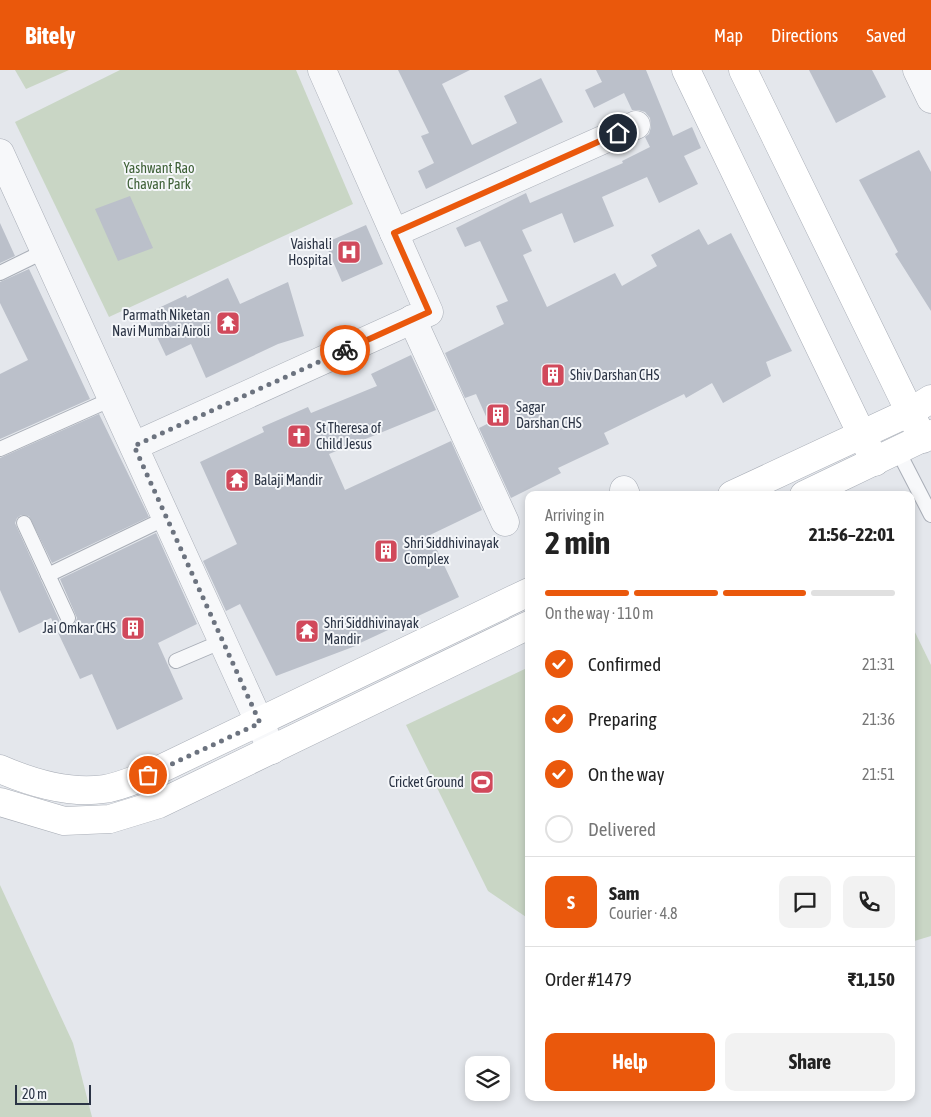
<!DOCTYPE html>
<html lang="en">
<head>
<meta charset="utf-8">
<style>
	body { margin:0; font-family:"Asap Condensed",sans-serif; background:#f2f2f2; color:#222; height:100vh; display:flex; flex-direction:column; font-size:19px; white-space:nowrap }
	* { box-sizing:border-box; margin:0 }
	p { font-size:16px; color:#767676 }
	.icon { flex:none; width:28px; height:28px; fill:none; stroke:currentColor; stroke-width:2; stroke-linecap:round; stroke-linejoin:round }
	.map { position:relative; flex:1; overflow:hidden }
	.drawer { position:absolute; left:525px; top:421px; width:390px; height:610px; display:flex; flex-direction:column; background:#fff; border-radius:10px; box-shadow:0 2px 8px #0003 }
	.drawer>* { flex:none }
	.controls { position:absolute; left:465px; top:986px; display:grid; gap:10px }
	.controls a { display:grid; place-items:center; width:45px; height:45px; border-radius:10px; background:#fff; box-shadow:0 2px 8px #0003; font-size:25px }
	.scale { position:absolute; left:15px; bottom:12px; width:76px; box-sizing:border-box; padding-left:5px; border:2px solid #2b3445; border-top:0; font-size:14px; line-height:18px; white-space:nowrap; color:#2b3445; -webkit-text-stroke:4px #f4f6f9; paint-order:stroke }
	.pin { position:absolute; display:grid; place-items:center; width:42px; height:42px; color:#fff; margin:-21px; border:2px solid #fff; border-radius:50%; box-shadow:0 1px 5px #0007 }
	.courier { position:absolute; display:grid; place-items:center; width:50px; height:50px; margin:-25px; border:4px solid #ea580c; border-radius:50%; background:#fff; color:#222; box-shadow:0 1px 6px #0007 }
	.headline em { font-style:normal; font-weight:700 }
	.headline div { display:flex; flex-direction:column-reverse }
	.headline { display:flex; align-items:center; justify-content:space-between; height:85px; padding:0 20px }
	h1 { font-size:32px; font-weight:700; line-height:38px }
	.bar { display:grid; grid-template-columns:repeat(4,1fr); gap:8px 5px; align-content:center; height:60px; padding:0 20px }
	.bar i { height:6px; border-radius:4px; background:#e0e0e0 }
	.bar .current { background:#ea580c }
	.bar p { grid-column:span 4 }
	.line { display:flex; align-items:center; gap:12px; padding:0 20px; border-top:1px solid #e0e0e0 }
	.line div { flex:1 }
	.round { display:grid; place-items:center; flex:none; width:52px; height:52px; border-radius:10px; background:#f2f2f2 }
	ol { padding:0 20px; list-style:none }
	li { display:flex; align-items:center; gap:15px; height:55px }
	li p { margin-inline-start:auto }
	li .icon { padding:5px; border-radius:50%; background:#ea580c; color:#fff; stroke-width:4 }
	li:last-child { color:#767676 }
	li i { width:28px; height:28px; border:2px solid #e0e0e0; border-radius:50% }
	.cta { display:flex; gap:10px; margin-top:auto; padding:10px 20px }
	.cta a { flex:1; height:58px; border-radius:10px; background:#ea580c; color:#fff; font-size:20px; font-weight:700; line-height:58px; text-align:center }
	.cta a+a { background:#f2f2f2; color:#222 }
	header { display:flex; align-items:center; gap:30px; box-sizing:border-box; height:70px; padding:0 25px; background:#ea580c; color:#fff }
	header strong { font-size:24px }
	nav { display:flex; gap:28px; margin-inline-start:auto; font-size:18px }
	.map>svg:first-child { display:block }
</style>
</head>
<body>
<header>
<strong>Bitely</strong>
<nav><a>Map</a><a>Directions</a><a>Saved</a></nav>
</header>
<div class="map">
<svg width="931" height="1047" viewBox="0 0 931 1047">
	<rect width="100%" height="100%" fill="#e4e7ec"/>
	<g fill="#c9d6c5">
		<polygon points="15,0 69,0 26,19"/>
		<polygon points="120,0 296,0 353,134 109,247 15,52"/>
		<polygon points="911,554 931,595 931,866 911,872"/>
		<polygon points="529,597 529,849 488,821 406,655"/>
		<polygon points="0,815 73,973 92,1047 0,1047"/>
	</g>
	<g fill="#bbc0ca">
		<polygon points="398,0 470,0 442,14 472,75 517,53 504,26 541,8 563,52 426,119 418,101 434,93 421,66 429,63"/>
		<polygon points="596,0 646,0 673,66 692,57 701,78 684,86 698,114 659,133 647,107 602,127 614,156 574,173 562,143 522,160 532,181 523,185 547,237 615,203 622,216 657,196 651,185 699,159 708,175 731,163 792,281 766,292 771,306 723,333 712,313 686,328 684,324 604,363 609,374 558,398 561,403 511,428 479,358 489,353 476,324 465,328 445,283 504,254 496,236 508,231 480,171 465,177 456,158 526,123 530,133 623,93 622,91 650,77 645,67 649,64 651,57 650,48 645,42 638,40 632,40 624,23 594,38 585,20 602,12"/>
		<polygon points="809,0 872,0 886,27 836,53"/>
		<polygon points="919,80 931,102 931,241 895,184 898,182 859,110"/>
		<polygon points="130,126 153,178 118,191 95,139"/>
		<polygon points="0,153 15,186 0,193"/>
		<polygon points="366,155 383,194 342,212 325,173"/>
		<polygon points="29,199 90,329 0,369 0,304 28,290 0,233 0,212"/>
		<polygon points="228,208 240,234 288,212 304,266 278,274 206,308 191,274 166,286 146,244 186,225 187,228"/>
		<polygon points="411,285 436,340 329,384 345,420 451,371 482,440 430,465 459,527 358,574 358,575 276,606 240,534 226,541 203,491 237,474 200,392 264,362 262,357 308,337 311,343 377,316 371,304"/>
		<polygon points="99,344 149,447 52,493 29,446 21,445 17,448 15,453 60,552 63,555 68,557 75,553 77,548 60,509 156,463 197,554 158,573 183,629 117,660 92,604 80,609 51,548 19,563 0,520 0,388"/>
	</g>
	<g fill="none" stroke-linecap="round" stroke-linejoin="round">
		<g stroke="#a9aeb7" stroke-width="16">
			<g id="lane">
				<polyline points="0,203 45,181"/>
				<polyline points="0,379 112,329"/>
				<polyline points="898,381 931,445"/>
				<polyline points="24,453 68,548"/>
				<polyline points="48,505 166,448"/>
				<polyline points="176,591 223,571"/>
			</g>
		</g>
		<g stroke="#a9aeb7" stroke-width="29">
			<g id="street">
				<polyline points="917,0 931,29"/>
				<polyline points="0,83 272,680"/>
				<polyline points="394,163 636,55"/>
				<polyline points="412,249 505,452"/>
				<polyline points="134,376 429,242 322,0"/>
				<polyline points="624,420 626,425"/>
			</g>
		</g>
		<g stroke="#a9aeb7" stroke-width="29">
			<g id="secondary">
				<polyline points="686,0 875,392"/>
				<polyline points="743,0 923,369"/>
				<polyline points="732,425 910,342 931,329"/>
				<polyline points="804,425 931,364"/>
				<path d="M0 699C32 713 69 724 104 719 119 717 134 710 148 705L529 522"/>
				<polyline points="0,732 64,751 110,749 159,734 529,555"/>
			</g>
		</g>
		<use href="#lane" stroke="#f7f8fa" stroke-width="14"/>
		<use href="#street" stroke="#f7f8fa" stroke-width="28"/>
		<use href="#secondary" stroke="#fff" stroke-width="28"/>
	</g>
	<g fill="none" stroke-linecap="round" stroke-linejoin="round">
		<polyline stroke="#6c737f" stroke-width="5" stroke-dasharray="0 9" points="148,705 260,653 134,376 345,280"/>
		<polyline stroke="#ea580c" stroke-width="6" points="345,280 429,242 394,163 618,63"/>
	</g>
	<defs>
		<g id="hospital-square" transform="scale(1.25)"><rect x="-9" y="-9" width="18" height="18" rx="4" fill="#d1495b" stroke="#f4f6f9"/><path d="M-5-5h3v3.5h4V-5h3V5h-3V1.5h-4V5h-3Z" fill="#fff"/></g>
		<g id="temple-square" transform="scale(1.25)"><rect x="-9" y="-9" width="18" height="18" rx="4" fill="#d1495b" stroke="#f4f6f9"/><path d="M0-6L5-2H3V0L6.5 2.5H4V6H1.5V3h-3V6H-4V2.5H-6.5L-3 0V-2H-5Z" fill="#fff"/></g>
		<g id="building-square" transform="scale(1.25)"><rect x="-9" y="-9" width="18" height="18" rx="4" fill="#d1495b" stroke="#f4f6f9"/><path d="M-4-6H4V6H1V3H-1V6H-4ZM-2.5-4.3h1.7v1.8h-1.7ZM.8-4.3h1.7v1.8H.8ZM-2.5-1h1.7V.8h-1.7ZM.8-1h1.7V.8H.8Z" fill="#fff"/></g>
		<g id="church-square" transform="scale(1.25)"><rect x="-9" y="-9" width="18" height="18" rx="4" fill="#d1495b" stroke="#f4f6f9"/><path d="M-1.2-6h2.4v3.5h3.3v2.4h-3.3V6h-2.4V-.1h-3.3v-2.4h3.3Z" fill="#fff"/></g>
		<g id="stadium-square" transform="scale(1.25)"><rect x="-9" y="-9" width="18" height="18" rx="4" fill="#d1495b" stroke="#f4f6f9"/><path d="M0-5a6.5 5 0 1 0 0 10a6.5 5 0 1 0 0-10ZM-3.5-1.8h7v3.6h-7Z" fill="#fff"/></g>
	</defs>
	<g fill-rule="evenodd">
		<use href="#hospital-square" x="349" y="182"/>
		<use href="#temple-square" x="228" y="253"/>
		<use href="#building-square" x="553" y="305"/>
		<use href="#building-square" x="498" y="345"/>
		<use href="#church-square" x="299" y="366"/>
		<use href="#temple-square" x="237" y="410"/>
		<use href="#building-square" x="386" y="481"/>
		<use href="#building-square" x="133" y="558"/>
		<use href="#temple-square" x="307" y="561"/>
		<use href="#stadium-square" x="482" y="712"/>
	</g>
	<g text-anchor="middle" dominant-baseline="central" stroke-width="4" stroke-linejoin="round" paint-order="stroke">
		<g font-size="14" fill="#3f6138" stroke="#f4f6f9">
			<text x="159" y="98">Yashwant Rao<tspan x="159" dy="16">Chavan Park</tspan></text>
		</g>
		<g font-size="14" fill="#2b3445" stroke="#f4f6f9" text-anchor="start">
			<text x="332" y="174" text-anchor="end">Vaishali<tspan x="332" dy="16">Hospital</tspan></text>
			<text x="210" y="245" text-anchor="end">Parmath Niketan<tspan x="210" dy="16">Navi Mumbai Airoli</tspan></text>
			<text x="570" y="305">Shiv Darshan CHS</text>
			<text x="516" y="337">Sagar<tspan x="516" dy="16">Darshan CHS</tspan></text>
			<text x="316" y="358">St Theresa of<tspan x="316" dy="16">Child Jesus</tspan></text>
			<text x="254" y="410">Balaji Mandir</text>
			<text x="404" y="473">Shri Siddhivinayak<tspan x="404" dy="16">Complex</tspan></text>
			<text x="324" y="553">Shri Siddhivinayak<tspan x="324" dy="16">Mandir</tspan></text>
			<text x="116" y="558" text-anchor="end">Jai Omkar CHS</text>
			<text x="464" y="712" text-anchor="end">Cricket Ground</text>
		</g>
	</g>
</svg>
<div class="controls">
<a><svg class="icon" aria-label="layers" viewBox="0 0 24 24"><path d="M12 4l9 5-9 5-9-5zM3 14l9 5 9-5"/></svg></a>
</div>
<div class="scale">20 m</div>
<div class="pin" style="left:148px;top:705px;background:#ea580c"><svg class="icon" aria-label="bag" viewBox="0 0 24 24"><path d="M5 8h14l-1 12H6zM9 8a3 3 0 0 1 6 0"/></svg></div>
<div class="pin" style="left:618px;top:63px;background:#1f2937"><svg class="icon" aria-label="home" viewBox="0 0 24 24"><path d="M3 11l9-7 9 7M6 9v11h12V9"/></svg></div>
<div class="courier" style="left:345px;top:280px"><svg class="icon" aria-label="bike" viewBox="0 0 24 24"><circle cx="6" cy="16" r="4"/><circle cx="18" cy="16" r="4"/><path d="M6 16l4-8h5l3 8M10 8l3 8H6M13 5h3"/></svg></div>
<section class="drawer">
<div class="headline"><div><h1>2 min</h1><p>Arriving in</p></div><em>21:56–22:01</em></div>
<div class="bar"><i class="current"></i><i class="current"></i><i class="current"></i><i></i><p>On the way · 110 m</p></div>
<ol>
<li><svg class="icon" aria-label="check" viewBox="0 0 24 24"><path d="M5 12l5 5 9-10"/></svg>Confirmed<p>21:31</p></li>
<li><svg class="icon" aria-label="check" viewBox="0 0 24 24"><path d="M5 12l5 5 9-10"/></svg>Preparing<p>21:36</p></li>
<li><svg class="icon" aria-label="check" viewBox="0 0 24 24"><path d="M5 12l5 5 9-10"/></svg>On the way<p>21:51</p></li>
<li><i></i>Delivered</li>
</ol>
<div class="line" style="height:90px"><b class="round" style="background:#ea580c;color:#fff">S</b><div><b>Sam</b><p>Courier · 4.8</p></div><a class="round"><svg class="icon" aria-label="chat" viewBox="0 0 24 24"><path d="M4 5h16v11H9l-5 4z"/></svg></a><a class="round"><svg class="icon" aria-label="phone" viewBox="0 0 24 24"><path d="M5 4h4l2 5-3 2q2 4 5 5l2-3 5 2v4C11 20 4 13 5 4z"/></svg></a></div>
<div class="line" style="height:65px"><div>Order #1479</div><b>₹1,150</b></div>
<div class="cta"><a>Help</a><a>Share</a></div>
</section>
</div>
</body>
</html>
